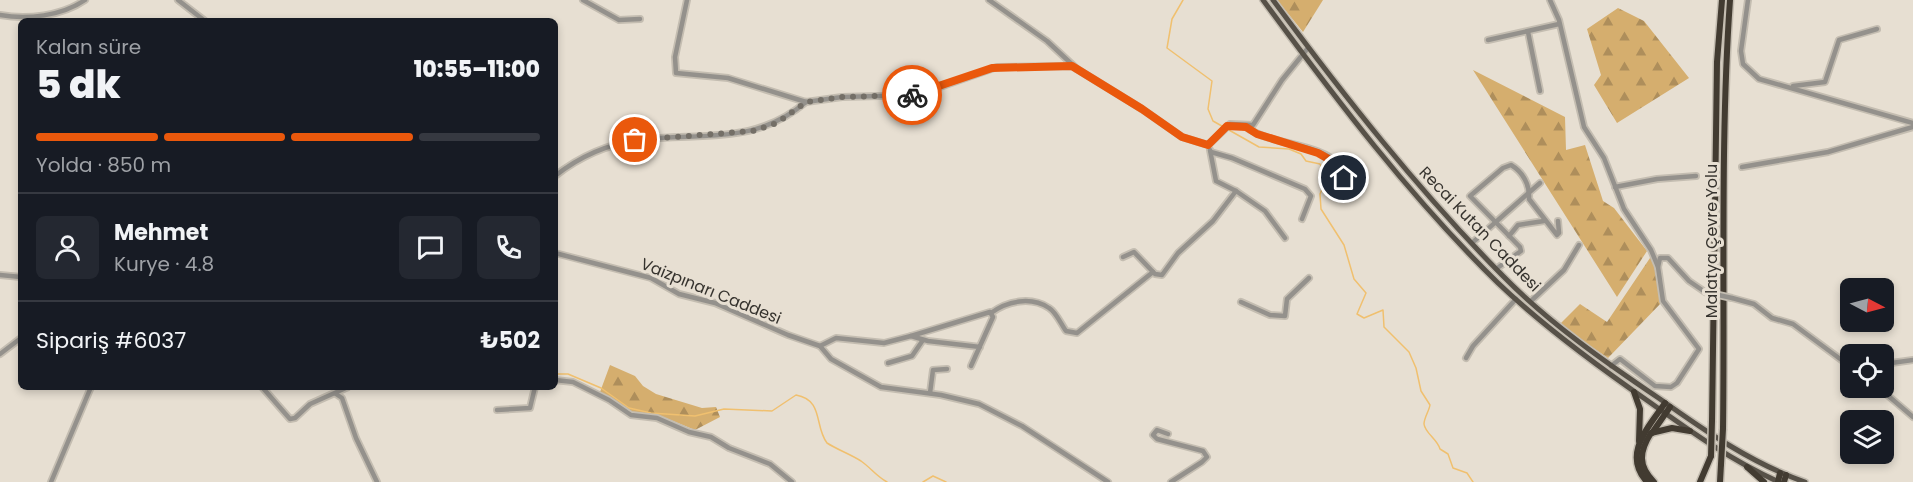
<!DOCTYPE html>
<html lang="tr">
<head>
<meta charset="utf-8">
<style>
	body { margin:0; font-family:Poppins,sans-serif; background:#242831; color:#f1f3f6; height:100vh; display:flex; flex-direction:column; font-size:22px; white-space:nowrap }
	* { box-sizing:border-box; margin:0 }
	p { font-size:20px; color:#9ea1a6 }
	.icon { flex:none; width:33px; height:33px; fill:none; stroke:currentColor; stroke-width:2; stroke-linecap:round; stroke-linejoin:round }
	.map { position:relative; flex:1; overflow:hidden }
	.details { position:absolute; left:18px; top:18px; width:540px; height:372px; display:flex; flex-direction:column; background:#171b24; border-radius:9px; box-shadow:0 3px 9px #0003 }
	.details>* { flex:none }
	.needle { width:39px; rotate:96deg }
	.controls { position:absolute; left:1840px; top:278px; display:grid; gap:12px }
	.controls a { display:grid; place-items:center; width:54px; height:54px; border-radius:9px; background:#171b24; box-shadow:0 3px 9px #0003; font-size:30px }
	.pin { position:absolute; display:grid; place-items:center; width:51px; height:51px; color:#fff; margin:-26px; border:3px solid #fff; border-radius:50%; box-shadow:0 2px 6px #0007 }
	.courier { position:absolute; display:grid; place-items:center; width:60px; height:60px; margin:-30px; border:4px solid #ea580c; border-radius:50%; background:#fff; color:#222; box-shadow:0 2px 8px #0007 }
	.overview em { font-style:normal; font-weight:800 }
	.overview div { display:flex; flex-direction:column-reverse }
	.overview { display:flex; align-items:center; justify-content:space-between; height:102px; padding:0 18px }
	h1 { font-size:39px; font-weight:800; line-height:45px }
	.bar { display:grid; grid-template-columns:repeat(4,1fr); gap:9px 6px; align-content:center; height:72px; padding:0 18px }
	.bar i { height:8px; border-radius:4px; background:#363941 }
	.bar .on { background:#ea580c }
	.bar p { grid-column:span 4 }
	.line { display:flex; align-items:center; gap:15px; padding:0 18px; border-top:2px solid #363941 }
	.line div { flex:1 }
	.round { display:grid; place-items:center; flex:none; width:63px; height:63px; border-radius:9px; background:#242831 }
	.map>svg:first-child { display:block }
</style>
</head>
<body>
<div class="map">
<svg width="1913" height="482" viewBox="0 0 1913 482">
	<defs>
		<pattern id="forest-firs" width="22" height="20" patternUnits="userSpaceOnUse" patternTransform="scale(1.5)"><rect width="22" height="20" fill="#d5ae6e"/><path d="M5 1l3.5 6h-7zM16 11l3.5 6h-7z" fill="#ae8e5b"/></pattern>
	</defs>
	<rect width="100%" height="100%" fill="#e7dfd2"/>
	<g fill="url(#forest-firs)">
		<polygon points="1277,0 1323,0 1303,32"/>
		<polygon points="1618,8 1644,21 1689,78 1617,123 1594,85 1601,75 1587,29"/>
		<polygon points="1473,70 1565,117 1566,150 1585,145 1603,201 1614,208 1647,251 1617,297"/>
		<polygon points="1652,255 1658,267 1663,301 1608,358 1559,325 1580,304 1607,322"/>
		<polygon points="610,365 635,376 643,386 656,394 702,408 716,407 720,417 695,430 663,417 632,413 600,392"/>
	</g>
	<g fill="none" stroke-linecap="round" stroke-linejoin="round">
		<g stroke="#f0c06f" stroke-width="1.5">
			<path d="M1183 0 1172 19 1167 48 1212 81 1208 109 1213 121 1259 147 1289 149 1301 154 1306 161 1320 164 1327 178 1320 194 1321 209 1344 245 1354 279 1366 293 1357 314 1364 318 1383 310 1384 327 1409 352 1416 368 1421 391 1430 405C1429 411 1424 418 1424 424 1425 433 1437 439 1440 449L1448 454 1453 468 1467 473 1473 482"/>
			<path d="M555 374H568L601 388 629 408 651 413 695 416 724 409 772 411 796 395C824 400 814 426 827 443 838 450 850 454 861 461 871 468 876 476 887 482"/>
			<polyline points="923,482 933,476 946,482"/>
		</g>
		<g stroke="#c4bdb1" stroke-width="8">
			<g id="minor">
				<polyline points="178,0 205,21"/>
				<polyline points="583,0 619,20 640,19"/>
				<polyline points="687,0 675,57 676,73 728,78 806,102 842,97 917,95 997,67 1072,66 1077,69"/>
				<polyline points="989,0 1047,41 1077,69 1142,109 1182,137 1208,145 1230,124 1253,125 1282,80 1308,48"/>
				<polyline points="1550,0 1559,20 1584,127 1604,158 1624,209 1651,250 1658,267 1663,301 1699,349 1677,383 1671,387 1655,386 1620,359 1611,366"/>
				<polyline points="1748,0 1741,51 1743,64 1759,79 1913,123"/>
				<path d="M0 15C27 20 62 16 85 0"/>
				<polyline points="1528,32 1540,91"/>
				<polyline points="1488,40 1559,24"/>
				<polyline points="1793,86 1825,82 1839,40 1877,29"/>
				<path d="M1246 127C1271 146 1319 142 1339 165 1341 168 1343 175 1344 178L1338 190"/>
				<polyline points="1210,150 1216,181 1236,191 1265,211 1285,238"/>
				<polyline points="1211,152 1232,158 1305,189 1311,196 1302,219"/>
				<polyline points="1742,167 1828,152 1913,127"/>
				<path d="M555 176C579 157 608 144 639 140 701 132 754 146 806 102"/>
				<polyline points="1615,187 1657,179 1696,176"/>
				<polyline points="1509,236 1518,225 1544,221"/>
				<polyline points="1472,243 1540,183"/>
				<polyline points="555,253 651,278 679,294 715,303 788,335 820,346 831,359 881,387 941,395 979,404 1022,426 1108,482"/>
				<polyline points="1123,257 1134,252 1155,274 1162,275 1178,253 1213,221 1236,191"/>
				<polyline points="1658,267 1660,258 1668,258 1689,281 1705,292"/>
				<path d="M1496 269 1521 251 1520 247 1470 196 1503 168 1511 165C1523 172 1530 185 1529 199L1557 235 1559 233 1558 221"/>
				<polyline points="0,275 21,277"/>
				<polyline points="1732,298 1754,304 1772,318 1793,324 1851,367"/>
				<polyline points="1531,301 1564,270 1579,245"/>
				<polyline points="1241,302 1270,315 1285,316 1287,299 1309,278"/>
				<path d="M991 313C1007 301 1031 296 1049 308 1056 312 1061 324 1066 331L1077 333 1153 272"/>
				<polyline points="820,346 836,338 884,343 911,336"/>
				<polyline points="0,354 21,338"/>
				<polyline points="1466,358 1473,346 1516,299"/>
				<polyline points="888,363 912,356 923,340"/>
				<polyline points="1884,364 1913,360"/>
				<polyline points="971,366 993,317 990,312 911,336 928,341 980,347"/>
				<polyline points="555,380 573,382 609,400 631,415 657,418 689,432 711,437 729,448 770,464 792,482"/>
				<polyline points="262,387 290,419 295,418 310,404 348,387"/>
				<polyline points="1878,387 1913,417"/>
				<polyline points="930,393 933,370 947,369"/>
				<polyline points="336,394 342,398 356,438 377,482"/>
				<polyline points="497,410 530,408 535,387"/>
				<polyline points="1168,434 1157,430 1153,435 1157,439 1203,451 1207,457 1202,462 1171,482"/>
				<polyline points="51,482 91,387"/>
			</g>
		</g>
		<g stroke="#c4bdb1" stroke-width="8">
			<g id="major">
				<path d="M1263 0C1335 98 1410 197 1498 283 1544 327 1596 365 1648 401 1690 431 1732 461 1779 482"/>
				<path d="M1273 0C1344 96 1418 190 1503 276 1549 323 1605 362 1660 399 1705 431 1753 464 1805 482"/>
			</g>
		</g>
		<g stroke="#c4bdb1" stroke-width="9">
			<g id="highway">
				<polyline points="1634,392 1640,409 1639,441"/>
				<polyline points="1712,421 1717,62 1722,0"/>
				<path d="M1723 429C1725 286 1720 143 1730 0"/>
				<polyline points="1652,433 1670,407"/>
				<polyline points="1747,467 1764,482"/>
				<path d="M1647 482C1622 454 1648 428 1665 403"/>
				<path d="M1654 482C1638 466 1639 452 1651 433L1672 428 1690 431"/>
				<polyline points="1700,482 1711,456"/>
				<polyline points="1720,482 1721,464"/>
				<polyline points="1778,482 1780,473"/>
				<polyline points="1784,482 1786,475"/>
			</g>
		</g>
		<use href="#minor" stroke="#94918c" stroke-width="4.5"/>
		<use href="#major" stroke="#575148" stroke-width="5"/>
		<use href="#highway" stroke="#423b31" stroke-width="6"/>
		<g stroke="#c4bdb1" stroke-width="8" stroke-linecap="butt">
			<polyline id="minor-bridge" points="1705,292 1732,298"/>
		</g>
		<g stroke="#c4bdb1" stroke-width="9" stroke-linecap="butt">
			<g id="highway-bridge">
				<polyline points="1711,456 1712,421"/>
				<polyline points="1721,464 1723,429"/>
			</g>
		</g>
		<use href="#minor-bridge" stroke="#94918c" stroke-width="4.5"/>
		<use href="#highway-bridge" stroke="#423b31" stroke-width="6"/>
	</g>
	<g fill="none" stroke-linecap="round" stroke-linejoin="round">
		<polyline stroke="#746f67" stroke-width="6" stroke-dasharray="0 10.8" points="635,140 753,131 777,123 806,102 842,97 912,95"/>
		<polyline stroke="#ea580c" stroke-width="8" points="912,95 992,68 1072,66 1142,109 1182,137 1208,145 1227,126 1246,127 1257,134 1318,153 1339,165 1344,178"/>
	</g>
	<g text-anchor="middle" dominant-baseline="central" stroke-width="6" stroke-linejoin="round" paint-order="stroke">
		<g font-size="16" fill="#36332e" stroke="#e7dfd2">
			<text transform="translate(1480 229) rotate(46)">Recai Kutan Caddesi</text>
			<text transform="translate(1711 241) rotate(-90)">Malatya Çevre Yolu</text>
			<text transform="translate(711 291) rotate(22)">Vaizpınarı Caddesi</text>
		</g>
	</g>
</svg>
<div class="controls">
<a><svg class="needle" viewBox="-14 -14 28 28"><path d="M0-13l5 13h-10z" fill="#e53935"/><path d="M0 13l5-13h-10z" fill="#9ea1a6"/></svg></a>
<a><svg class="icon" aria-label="locate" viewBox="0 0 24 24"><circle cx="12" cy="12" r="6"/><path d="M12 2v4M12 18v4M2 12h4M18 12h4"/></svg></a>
<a><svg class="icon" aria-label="layers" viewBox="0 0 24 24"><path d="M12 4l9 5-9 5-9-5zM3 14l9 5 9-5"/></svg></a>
</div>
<div class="pin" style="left:635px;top:140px;background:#ea580c"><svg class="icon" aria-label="bag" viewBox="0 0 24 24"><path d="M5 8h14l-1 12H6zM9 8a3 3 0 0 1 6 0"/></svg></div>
<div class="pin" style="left:1344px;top:178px;background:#1f2937"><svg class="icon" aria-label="home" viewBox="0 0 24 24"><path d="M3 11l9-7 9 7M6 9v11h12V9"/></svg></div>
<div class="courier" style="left:912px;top:95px"><svg class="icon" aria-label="bike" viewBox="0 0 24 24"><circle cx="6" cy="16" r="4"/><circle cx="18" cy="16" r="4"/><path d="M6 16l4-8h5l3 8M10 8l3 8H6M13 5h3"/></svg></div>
<section class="details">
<div class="overview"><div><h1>5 dk</h1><p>Kalan süre</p></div><em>10:55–11:00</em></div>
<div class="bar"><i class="on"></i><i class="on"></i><i class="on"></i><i></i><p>Yolda · 850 m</p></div>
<div class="line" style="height:108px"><a class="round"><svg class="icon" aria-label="person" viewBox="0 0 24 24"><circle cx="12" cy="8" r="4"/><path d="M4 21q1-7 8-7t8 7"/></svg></a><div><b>Mehmet</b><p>Kurye · 4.8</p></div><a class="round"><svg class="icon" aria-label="chat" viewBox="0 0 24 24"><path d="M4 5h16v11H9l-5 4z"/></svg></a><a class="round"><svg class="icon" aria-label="phone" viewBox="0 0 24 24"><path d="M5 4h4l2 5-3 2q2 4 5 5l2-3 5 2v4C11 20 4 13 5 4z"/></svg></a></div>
<div class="line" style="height:78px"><div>Sipariş #6037</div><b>₺502</b></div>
</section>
</div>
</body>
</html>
